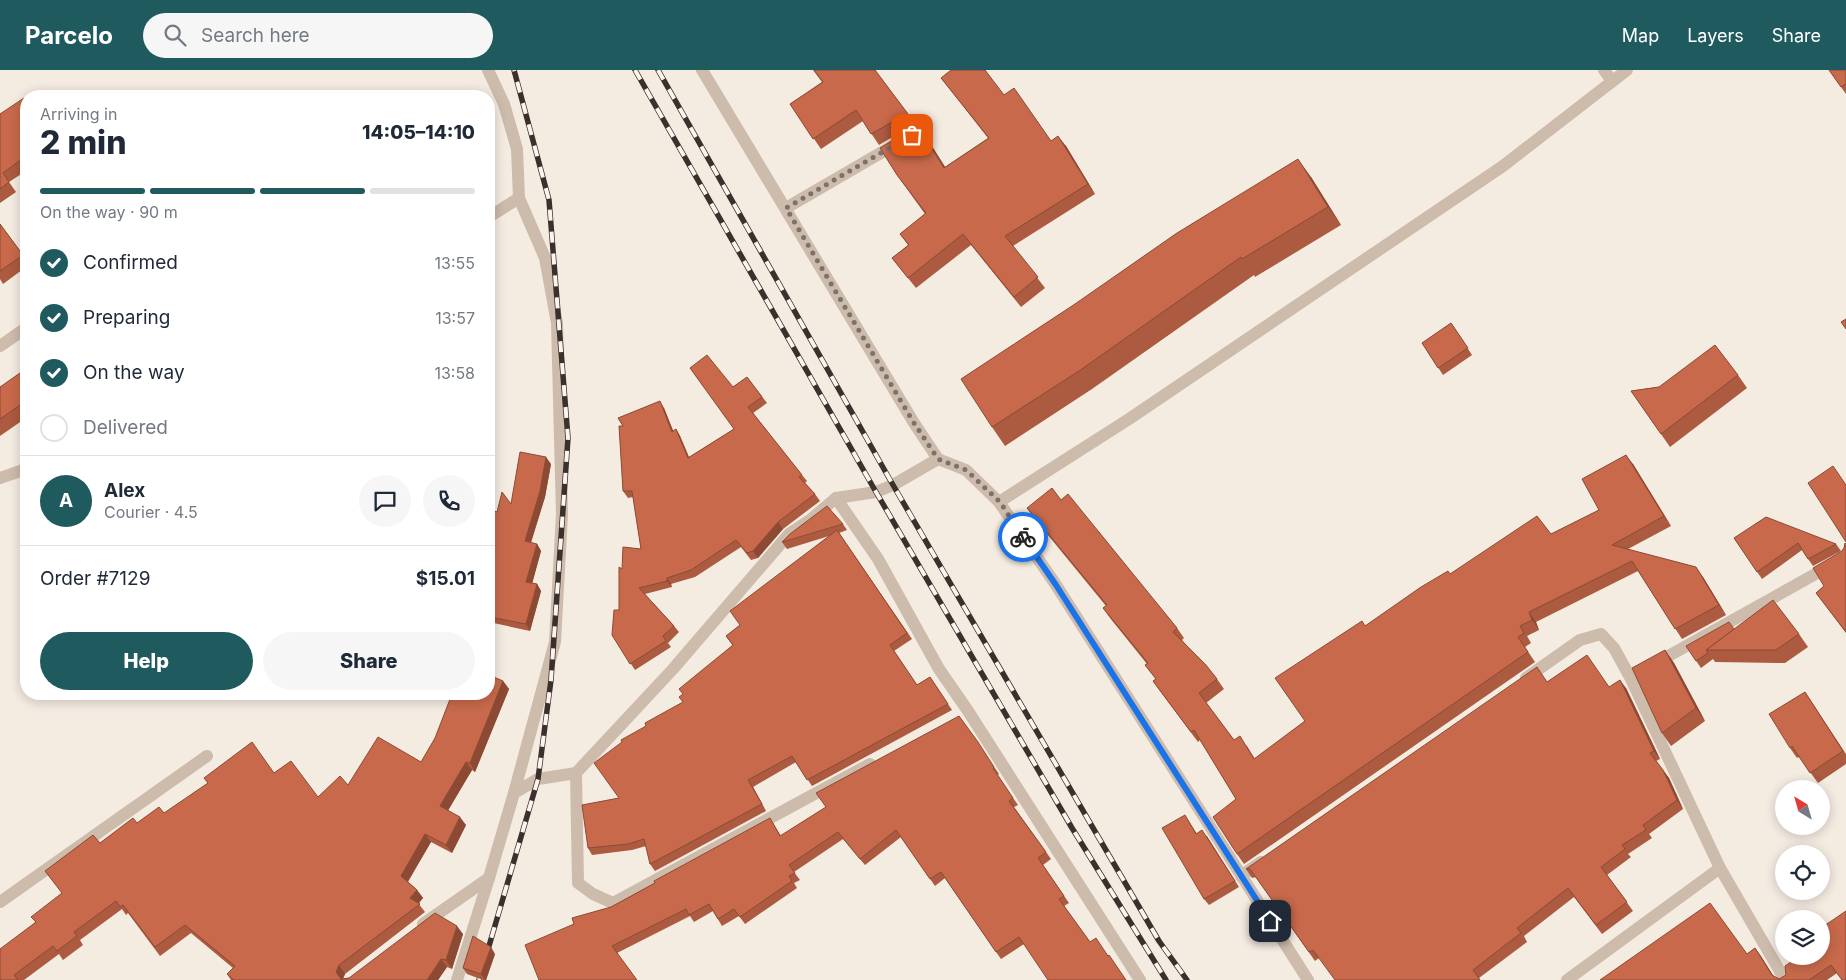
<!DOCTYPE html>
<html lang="en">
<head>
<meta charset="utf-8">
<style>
	body { margin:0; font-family:Inter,sans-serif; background:#f6f6f7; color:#1f2937; height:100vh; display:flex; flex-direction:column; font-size:19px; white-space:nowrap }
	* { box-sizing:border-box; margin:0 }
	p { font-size:16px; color:#747a83 }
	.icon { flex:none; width:28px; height:28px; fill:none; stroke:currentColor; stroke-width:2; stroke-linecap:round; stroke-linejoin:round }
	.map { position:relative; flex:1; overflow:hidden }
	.drawer { position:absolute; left:20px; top:20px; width:475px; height:610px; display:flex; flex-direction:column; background:#fff; border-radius:20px; box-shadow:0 2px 12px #0003 }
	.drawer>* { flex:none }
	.needle { width:32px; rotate:323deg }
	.tools { position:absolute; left:1775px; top:710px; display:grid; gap:10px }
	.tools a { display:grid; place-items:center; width:55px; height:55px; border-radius:50%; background:#fff; box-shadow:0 2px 12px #0003; font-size:25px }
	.pin { position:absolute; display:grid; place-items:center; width:42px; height:42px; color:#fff; margin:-21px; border-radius:10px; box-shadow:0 2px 8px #0006 }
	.courier { position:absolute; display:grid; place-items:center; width:50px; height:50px; margin:-25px; border:4px solid #1a73e8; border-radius:50%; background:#fff; color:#222; box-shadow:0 1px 6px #0007 }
	.headline em { font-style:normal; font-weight:800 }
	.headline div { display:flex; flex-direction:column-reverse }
	.headline { display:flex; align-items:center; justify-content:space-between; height:85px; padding:0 20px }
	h1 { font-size:32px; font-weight:800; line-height:38px }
	.bar { display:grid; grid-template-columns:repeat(4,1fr); gap:8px 5px; align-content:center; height:60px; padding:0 20px }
	.bar i { height:6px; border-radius:4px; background:#e0e1e3 }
	.bar .current { background:#1f5a5e }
	.bar p { grid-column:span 4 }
	.line { display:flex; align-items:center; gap:12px; padding:0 20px; border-top:1px solid #e0e1e3 }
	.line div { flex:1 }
	.round { display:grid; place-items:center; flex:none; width:52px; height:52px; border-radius:26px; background:#f6f6f7 }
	ol { padding:0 20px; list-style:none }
	li { display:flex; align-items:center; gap:15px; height:55px }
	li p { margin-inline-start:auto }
	li .icon { padding:5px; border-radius:50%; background:#1f5a5e; color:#fff; stroke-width:4 }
	li:last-child { color:#747a83 }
	li i { width:28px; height:28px; border:2px solid #e0e1e3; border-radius:50% }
	.primary-button { display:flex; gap:10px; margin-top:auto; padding:10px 20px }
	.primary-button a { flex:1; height:58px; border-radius:30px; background:#1f5a5e; color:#fff; font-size:20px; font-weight:800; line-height:58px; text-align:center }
	.primary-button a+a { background:#f6f6f7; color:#1f2937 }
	header { display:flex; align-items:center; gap:30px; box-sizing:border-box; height:70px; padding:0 25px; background:#1f5a5e; color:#fff }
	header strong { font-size:24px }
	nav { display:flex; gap:28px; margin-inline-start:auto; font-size:18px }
	.search { width:350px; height:45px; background:#f6f6f7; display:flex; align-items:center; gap:12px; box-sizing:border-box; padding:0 18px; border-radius:28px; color:#747a83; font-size:19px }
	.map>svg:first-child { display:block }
</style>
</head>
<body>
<header>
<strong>Parcelo</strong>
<div class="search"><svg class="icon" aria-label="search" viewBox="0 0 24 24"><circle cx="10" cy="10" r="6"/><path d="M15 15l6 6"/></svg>Search here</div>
<nav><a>Map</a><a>Layers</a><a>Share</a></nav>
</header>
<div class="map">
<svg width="1846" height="910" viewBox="0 0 1846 910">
	<rect width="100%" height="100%" fill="#f4ebe1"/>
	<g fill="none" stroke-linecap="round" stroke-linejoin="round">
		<g stroke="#cdbbac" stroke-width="12">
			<polyline points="488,0 504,34 517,79 519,128 545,188 557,253 562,444 555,572 514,723"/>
			<polyline points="702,0 914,353 938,389 966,400 999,432 1129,349 1503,96 1627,0"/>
			<polyline points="1604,0 1612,11"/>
			<polyline points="786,138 896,74"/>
			<polyline points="489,147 519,128"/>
			<polyline points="0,276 26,258"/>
			<polyline points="0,408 26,399"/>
			<polyline points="836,428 878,489 939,599 968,641 1140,910"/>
			<polyline points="999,432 1056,515 1308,910"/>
			<polyline points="1654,594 1846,487"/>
			<polyline points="1526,608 1580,570 1601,564 1614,578 1630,607 1720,798 1785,910"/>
			<polyline points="576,703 578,813 593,824 613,833 870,694"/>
			<polyline points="1241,806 1261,792"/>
			<polyline points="0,832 207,686"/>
			<polyline points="423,854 489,808 514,723 538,709 576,703 673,599 789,464 810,450 836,428 876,422 893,415 938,389"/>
			<polyline points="457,910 489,808"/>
			<polyline points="1567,910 1720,798"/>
		</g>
		<g stroke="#3b302b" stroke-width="5.5">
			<g id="rail">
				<polyline points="635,0 876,422 1072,758 1166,910"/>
				<polyline points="658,0 893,415 1159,871 1187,910"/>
				<polyline points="479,910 538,709 551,610 568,368 549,130 514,0"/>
			</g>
		</g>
		<use href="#rail" stroke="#fbf5ee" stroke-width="4" stroke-dasharray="11" stroke-linecap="butt"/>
	</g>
	<g fill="#ac5a40">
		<polygon points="813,0 875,0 914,52 923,62 945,97 988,68 941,8 1004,25 1051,71 1066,76 1095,124 1013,176 1045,218 1021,237 971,175 916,218 892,188 908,175 900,164 925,144 897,105 909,61 911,58 908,58 879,75 863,51 821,79 790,34 822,12"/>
		<polygon points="1829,0 1846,0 1846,24"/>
		<polygon points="26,31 26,101 9,112 16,122 0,133 0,44"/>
		<polygon points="1311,107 1341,155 1255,207 1254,205 1092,319 1005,376 992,357"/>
		<polygon points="0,154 26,189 26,197 3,214 0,209"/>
		<polygon points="1451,253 1472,285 1443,305 1422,273"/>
		<polygon points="1738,305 1747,318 1670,377 1631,321"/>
		<polygon points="747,307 767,333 753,343 802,405 807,411 805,413 815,424 820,431 783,459 758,488 751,490 741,477 695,507 671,514 672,517 645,524 674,556 679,562 668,573 671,577 635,600 612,565 619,540 622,499 641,479 633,427 628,428 623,421 623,356 664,338 673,361 676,359 680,366 689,387 734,359 733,317"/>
		<polygon points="26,312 26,348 0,366 0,317"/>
		<polygon points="551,394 545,427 531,473 537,474 541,481 532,513 537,514 541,521 530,561 489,552 489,439 497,442 511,434"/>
		<polygon points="1633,394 1671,456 1628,479 1703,507 1726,545 1682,569 1638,501 1536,552 1539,560 1527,566 1531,573 1525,577 1535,592 1244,794 1237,784 1236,729 1200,670 1198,672 1160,621 1153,611 1156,609 1145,595 1147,594 1110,548 1103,538 1106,536 1034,448 1027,438 1061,430 1177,558 1184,568 1182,570 1217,609 1224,619 1206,633 1234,670 1247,676 1255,689 1305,651 1365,556 1450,504 1551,464 1599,440"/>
		<polygon points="843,454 847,460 839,463 912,569 894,581 917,615 930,607 952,640 812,716 796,692 753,717 766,741 655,801 650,794 646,776 632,780 592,785 588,778 619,728 646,656 683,632 683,624 733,576 726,566 740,555 829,466 787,479 782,472"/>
		<polygon points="1734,468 1836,474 1841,481 1813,496 1802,480 1762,509"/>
		<polygon points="1846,474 1846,563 1816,523 1824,516 1842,481 1844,478"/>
		<polygon points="1734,559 1799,564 1808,577 1785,593 1715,592 1713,589 1701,598 1686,576"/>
		<polygon points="1665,580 1674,593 1705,651 1671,676 1662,663"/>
		<polygon points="503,611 509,619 475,702 472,700 448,740 466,755 452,783 431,772 408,812 417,820 423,828 418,833 425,842 345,904 343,909 349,908 463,864 452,899 447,897 438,910 231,910 227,904 233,898 191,863 160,886 128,843 126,845 122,839 80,870 83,875 63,890 59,884 24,910 0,910 35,852 62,824 100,773 137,753 274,703 318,727 348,715 421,692"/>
		<polygon points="1547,612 1626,618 1660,689 1656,691 1669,708 1683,739 1649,764 1652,768 1628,784 1631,787 1607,805 1633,841 1602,864 1574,827 1524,866 1527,872 1479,908 1319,888 1315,891 1256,807 1252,808 1246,799"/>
		<polygon points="1805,622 1846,684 1846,694 1818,713 1799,687 1797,688 1790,678"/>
		<polygon points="959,646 999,704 997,705 1018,735 1014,737 1051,789 1043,795 1069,833 1064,836 1090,872 1108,886 1126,910 1024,874 1001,889 945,808 935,816 901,767 865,795 843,769 794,802 800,810 794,813 797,818 745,854 739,846 722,856 713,841 694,852 690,846 617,883 539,910 611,837 655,813 770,748 781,766 826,737"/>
		<polygon points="1185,745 1197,764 1207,766 1239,817 1209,835 1204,829"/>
		<polygon points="1821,858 1837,903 1827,910 1600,910 1747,884 1755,878 1773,906 1779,909 1821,886"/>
		<polygon points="495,884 486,910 483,910 467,904 463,898"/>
	</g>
	<g fill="#8c4a34">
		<polygon points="915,51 923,62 952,108 944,98"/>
		<polygon points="1058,66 1066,76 1095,124 1088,114"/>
		<polygon points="1298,89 1311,107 1341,155 1328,137"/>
		<polygon points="660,331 664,338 676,368 672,362"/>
		<polygon points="676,359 680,366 692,395 688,388"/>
		<polygon points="1626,385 1633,394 1671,456 1664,446"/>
		<polygon points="546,387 551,394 545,427 529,478 525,471"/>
		<polygon points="778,452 783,459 758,488 753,481"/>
		<polygon points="537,474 541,481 531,518 526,512"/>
		<polygon points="1696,497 1703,507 1726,545 1719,535"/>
		<polygon points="667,508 671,514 672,517 667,511"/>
		<polygon points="537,514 541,521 530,561 526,554"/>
		<polygon points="1529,542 1536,552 1539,560 1532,550"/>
		<polygon points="1665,580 1674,593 1705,651 1696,638"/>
		<polygon points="1620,610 1626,618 1660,689 1654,681"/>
		<polygon points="503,611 509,619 475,702 470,693"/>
		<polygon points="466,692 472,700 446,744 440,736"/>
		<polygon points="1663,700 1669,708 1683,739 1677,730"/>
		<polygon points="748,710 753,717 766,741 762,734"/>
		<polygon points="460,747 466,755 452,783 446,775"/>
		<polygon points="425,764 431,772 406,814 401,806"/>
		<polygon points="417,820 423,828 416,837 410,828"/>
		<polygon points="457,856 463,864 452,899 446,890"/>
		<polygon points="491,877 495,884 486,910 485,910 481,904"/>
		<polygon points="1755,878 1761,886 1776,910 1775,910"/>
		<polygon points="441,889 447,897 438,910 427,910"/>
		<polygon points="339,895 345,904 342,910 341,910 336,902"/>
	</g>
	<g fill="#c8694b" stroke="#8c4a34">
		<polygon points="814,0 875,0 914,52 915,51 944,98 989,68 941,8 951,0 985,0 1004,25 1014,18 1051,71 1058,66 1088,114 1005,166 1038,207 1014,227 963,164 908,208 892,188 909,175 900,164 926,143 897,105 880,78 909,61 913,55 912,51 908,47 901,47 871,64 856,40 813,69 790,34 823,12"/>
		<polygon points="1829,0 1846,0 1846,14 1841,17"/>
		<polygon points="24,28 26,31 26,86 3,103 9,112 0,119 0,44"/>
		<polygon points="1298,89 1328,137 1242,189 1241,187 1079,301 992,357 961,309 1075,234 1177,163"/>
		<polygon points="0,154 23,185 0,201"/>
		<polygon points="1846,249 1846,259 1841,252"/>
		<polygon points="1451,253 1468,278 1438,298 1422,273"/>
		<polygon points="1715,275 1738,305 1661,364 1631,321 1659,317"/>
		<polygon points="707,285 733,317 747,307 762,327 748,337 802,405 799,407 815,424 778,452 753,481 747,483 736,470 691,500 667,508 667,511 639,518 674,556 663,566 666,571 630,594 612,565 614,540 619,540 619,497 622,499 623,477 641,479 632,421 623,421 619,356 623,356 618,348 660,331 672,362 676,359 688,388 734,359 690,298"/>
		<polygon points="20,303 26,312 26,331 0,349 0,317"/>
		<polygon points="520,382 546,387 540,421 525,471 537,474 526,512 537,514 526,554 489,547 489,439 497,442 502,422 511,434"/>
		<polygon points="1626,385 1664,446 1612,475 1696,497 1719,535 1675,559 1632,491 1529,542 1532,550 1520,556 1524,563 1518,567 1528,582 1237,784 1213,747 1236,729 1194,660 1191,662 1153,611 1156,609 1145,595 1148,593 1103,538 1107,535 1027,438 1052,418 1061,430 1068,424 1177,558 1173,562 1206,595 1217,609 1199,623 1234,670 1240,666 1254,689 1305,651 1275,608 1362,551 1365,556 1421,517 1448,501 1450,504 1537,446 1551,464 1599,440 1582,409"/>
		<polygon points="1833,396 1846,415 1846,472 1808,413"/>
		<polygon points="827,436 843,454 782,472 790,464"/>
		<polygon points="1766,447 1836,474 1808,489 1798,473 1757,502 1734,468"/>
		<polygon points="837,460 907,563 890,575 917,615 930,607 948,634 807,710 792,686 748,710 762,734 650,794 644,769 628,774 588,778 582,735 619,728 594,693 622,672 621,670 646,656 645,653 683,632 679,627 683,624 679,619 733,575 726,566 740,555 730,541"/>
		<polygon points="1845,473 1846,474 1846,562 1816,523 1824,516 1813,498 1842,481 1844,478"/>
		<polygon points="1773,530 1799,564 1776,580 1706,580"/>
		<polygon points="1729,552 1734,559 1706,580 1708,583 1696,591 1686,576"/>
		<polygon points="1665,580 1696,638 1662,663 1632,598"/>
		<polygon points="1587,585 1609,617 1620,610 1654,681 1650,683 1663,700 1677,730 1643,755 1646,760 1622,775 1625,779 1601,797 1627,832 1596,855 1568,818 1517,858 1521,863 1473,900 1480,910 1335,910 1313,880 1309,882 1250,799 1246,799 1537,597 1547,612"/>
		<polygon points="489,605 503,611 470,693 466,692 440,736 460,747 446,775 425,764 401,806 417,820 410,828 420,834 339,895 336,902 341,909 349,908 435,843 457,856 446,890 441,889 427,910 234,910 227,904 235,896 185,855 155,877 123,835 120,837 116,831 74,862 77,866 57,881 53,876 14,905 18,910 0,910 0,879 36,852 31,847 62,823 45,801 93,765 100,773 133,748 137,753 159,737 164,743 208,713 204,708 252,672 274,703 291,691 318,727 340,706 348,715 378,667 421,692 435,668 452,624 489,624"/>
		<polygon points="1805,622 1843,681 1810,703 1792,676 1790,678 1769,644"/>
		<polygon points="959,646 978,672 994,697 993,698 1013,728 1009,731 1046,782 1038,788 1064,826 1059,829 1090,872 1096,868 1108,886 1109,885 1126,910 1048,910 1019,867 996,882 941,802 930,809 896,760 860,789 838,762 789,795 795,803 789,806 792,811 740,847 734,839 718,849 709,834 689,845 686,839 612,876 637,910 539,910 525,875 574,854 572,848 611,837 655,813 654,811 770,748 780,766 826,737 816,723"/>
		<polygon points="1185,745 1196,764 1202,760 1235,811 1204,829 1162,758"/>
		<polygon points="1710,833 1747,884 1755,878 1772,905 1779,909 1786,905 1785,896 1800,886 1821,886 1821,858 1846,841 1846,910 1842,910 1831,895 1809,910 1600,910"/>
		<polygon points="473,866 491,877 481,904 463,898"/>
	</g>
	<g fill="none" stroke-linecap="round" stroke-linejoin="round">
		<polyline stroke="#7c716b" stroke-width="5" stroke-dasharray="0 9" points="912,65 786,138 914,353 938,389 966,400 1000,432 1023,467"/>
		<polyline stroke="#1a73e8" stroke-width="6" points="1023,467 1056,515 1270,851"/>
	</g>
</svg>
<div class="tools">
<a><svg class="needle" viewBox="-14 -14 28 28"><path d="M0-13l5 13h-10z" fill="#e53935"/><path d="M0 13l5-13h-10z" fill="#747a83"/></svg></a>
<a><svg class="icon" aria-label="locate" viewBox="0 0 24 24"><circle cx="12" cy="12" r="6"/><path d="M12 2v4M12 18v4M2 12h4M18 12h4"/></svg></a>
<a><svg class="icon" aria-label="layers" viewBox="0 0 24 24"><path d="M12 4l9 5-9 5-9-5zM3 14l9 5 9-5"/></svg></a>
</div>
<div class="pin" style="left:912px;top:65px;background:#ea580c"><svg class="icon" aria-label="bag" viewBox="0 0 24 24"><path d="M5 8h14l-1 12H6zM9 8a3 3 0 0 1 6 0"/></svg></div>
<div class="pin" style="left:1270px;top:851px;background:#1f2937"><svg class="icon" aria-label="home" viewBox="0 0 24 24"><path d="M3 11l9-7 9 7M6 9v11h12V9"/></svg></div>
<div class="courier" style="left:1023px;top:467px"><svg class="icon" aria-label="bike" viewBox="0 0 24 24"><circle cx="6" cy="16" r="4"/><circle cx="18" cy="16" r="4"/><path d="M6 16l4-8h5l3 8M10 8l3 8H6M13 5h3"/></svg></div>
<section class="drawer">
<div class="headline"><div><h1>2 min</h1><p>Arriving in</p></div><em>14:05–14:10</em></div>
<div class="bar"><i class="current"></i><i class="current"></i><i class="current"></i><i></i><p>On the way · 90 m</p></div>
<ol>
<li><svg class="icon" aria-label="check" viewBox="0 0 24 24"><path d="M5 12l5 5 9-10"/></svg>Confirmed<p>13:55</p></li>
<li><svg class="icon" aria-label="check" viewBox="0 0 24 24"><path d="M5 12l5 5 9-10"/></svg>Preparing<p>13:57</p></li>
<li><svg class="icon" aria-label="check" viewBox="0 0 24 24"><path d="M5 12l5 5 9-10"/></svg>On the way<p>13:58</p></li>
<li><i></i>Delivered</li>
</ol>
<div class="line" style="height:90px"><b class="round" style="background:#1f5a5e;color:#fff">A</b><div><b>Alex</b><p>Courier · 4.5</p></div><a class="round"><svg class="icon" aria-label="chat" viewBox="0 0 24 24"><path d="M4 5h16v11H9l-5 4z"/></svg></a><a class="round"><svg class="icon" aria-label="phone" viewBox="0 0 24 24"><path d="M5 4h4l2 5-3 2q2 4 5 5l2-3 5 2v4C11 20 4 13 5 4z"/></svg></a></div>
<div class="line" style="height:65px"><div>Order #7129</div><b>$15.01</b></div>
<div class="primary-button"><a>Help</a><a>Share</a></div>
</section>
</div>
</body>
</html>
